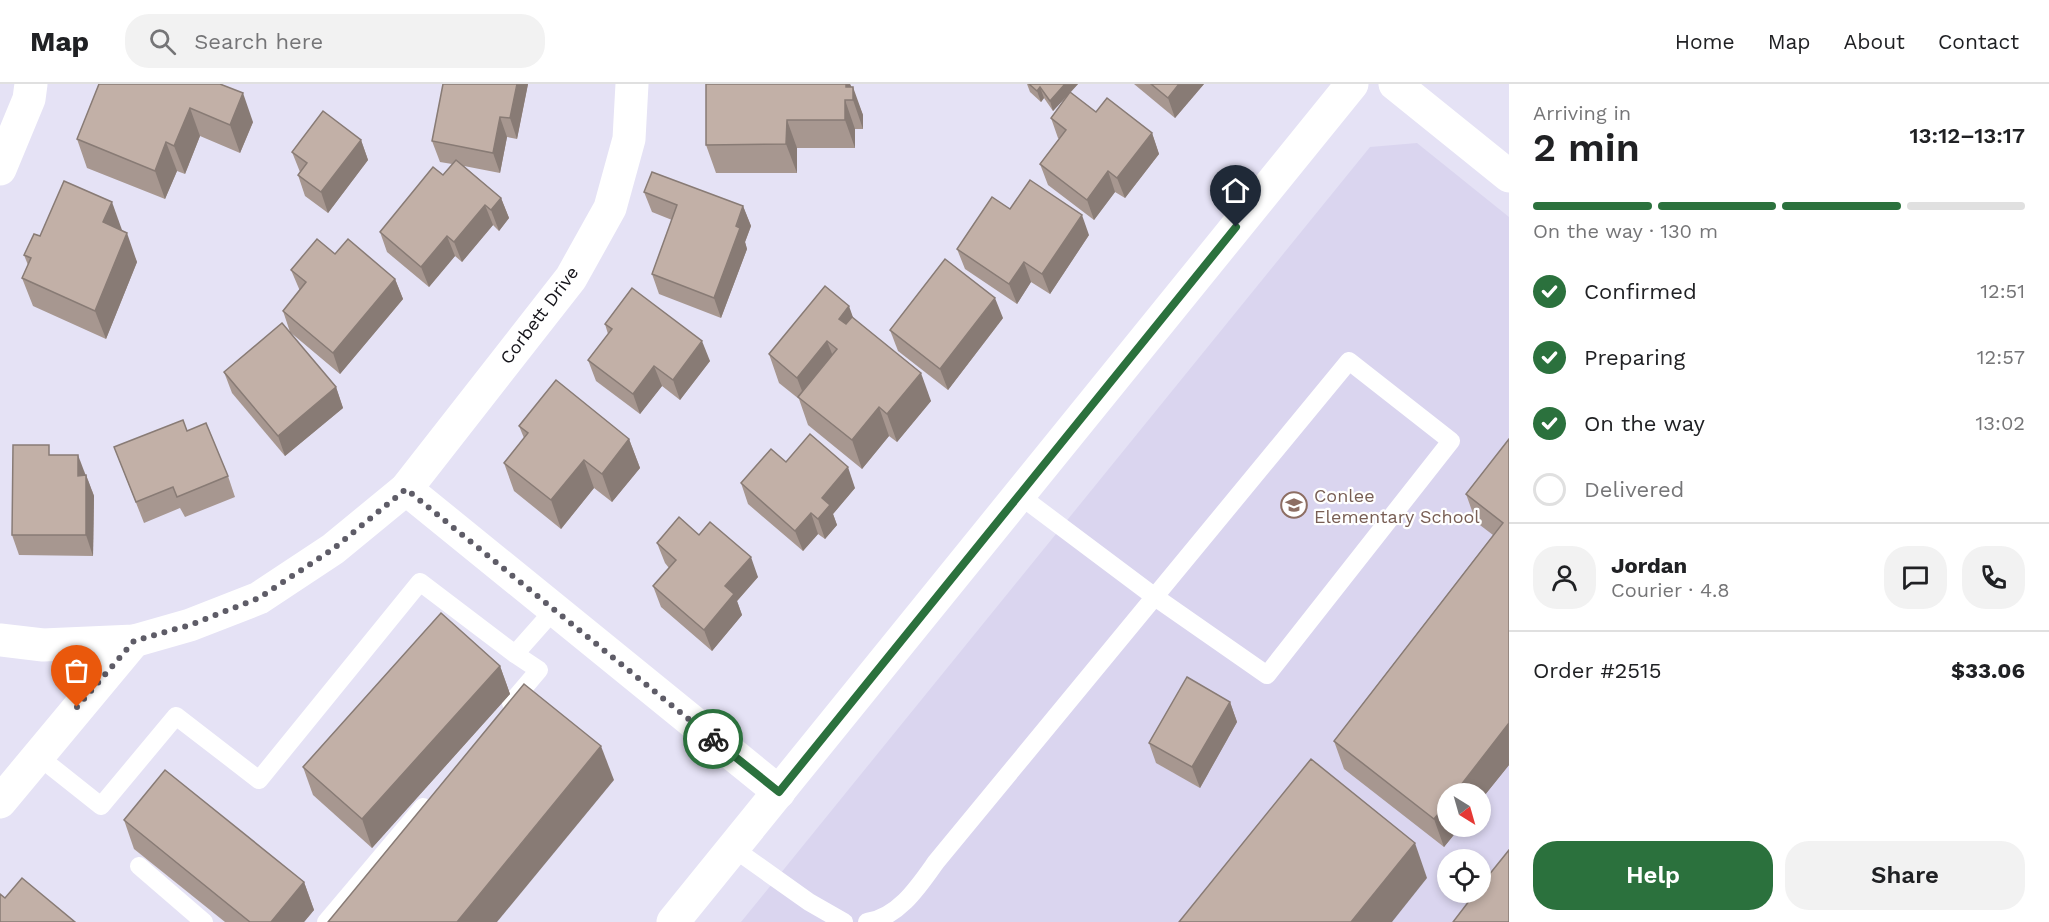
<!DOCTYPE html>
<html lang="en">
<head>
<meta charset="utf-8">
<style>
	body { margin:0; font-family:"Work Sans",sans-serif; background:#f2f2f2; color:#202124; height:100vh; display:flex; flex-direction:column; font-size:22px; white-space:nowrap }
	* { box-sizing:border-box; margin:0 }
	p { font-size:20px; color:#757577 }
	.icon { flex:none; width:33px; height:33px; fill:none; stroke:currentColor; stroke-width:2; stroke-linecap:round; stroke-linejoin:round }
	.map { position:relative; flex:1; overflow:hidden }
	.panel { display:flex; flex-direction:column; background:#fff; width:540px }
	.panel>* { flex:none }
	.needle { width:39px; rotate:143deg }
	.fabs { position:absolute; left:1437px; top:699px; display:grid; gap:12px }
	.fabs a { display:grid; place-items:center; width:54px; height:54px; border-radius:50%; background:#fff; box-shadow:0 3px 9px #0003; font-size:30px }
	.pin { position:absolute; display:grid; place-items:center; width:51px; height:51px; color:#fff; margin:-62px -26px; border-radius:50% 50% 50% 0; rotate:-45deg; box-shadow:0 0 6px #0007 }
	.pin .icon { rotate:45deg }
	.courier { position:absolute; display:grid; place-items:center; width:60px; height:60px; margin:-30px; border:4px solid #2b713d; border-radius:50%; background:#fff; color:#222; box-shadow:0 2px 8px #0007 }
	.head em { font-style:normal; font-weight:600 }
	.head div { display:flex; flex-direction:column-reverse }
	.head { display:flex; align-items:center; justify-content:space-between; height:102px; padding:0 24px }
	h1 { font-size:39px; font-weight:600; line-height:45px }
	.bar { display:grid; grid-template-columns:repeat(4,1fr); gap:9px 6px; align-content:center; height:72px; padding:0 24px }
	.bar i { height:8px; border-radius:4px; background:#e0e0e0 }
	.bar .selected { background:#2b713d }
	.bar p { grid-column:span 4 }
	.line { display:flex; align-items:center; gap:15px; padding:0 24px; border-top:2px solid #e0e0e0 }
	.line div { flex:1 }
	.round { display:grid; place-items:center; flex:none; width:63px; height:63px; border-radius:24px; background:#f2f2f2 }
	ol { padding:0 24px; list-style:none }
	li { display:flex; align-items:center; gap:18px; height:66px }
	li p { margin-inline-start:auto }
	li .icon { padding:6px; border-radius:50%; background:#2b713d; color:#fff; stroke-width:4 }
	li:last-child { color:#757577 }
	li i { width:33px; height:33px; border:3px solid #e0e0e0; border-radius:50% }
	.button { display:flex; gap:12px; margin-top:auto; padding:12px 24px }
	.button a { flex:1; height:69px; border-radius:24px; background:#2b713d; color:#fff; font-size:24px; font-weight:600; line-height:69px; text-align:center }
	.button a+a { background:#f2f2f2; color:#202124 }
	header { display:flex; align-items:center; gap:36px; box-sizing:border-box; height:84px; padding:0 30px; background:#fff; border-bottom:2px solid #e0e0e0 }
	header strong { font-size:28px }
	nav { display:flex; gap:33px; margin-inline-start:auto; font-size:21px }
	.search { width:420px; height:54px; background:#f2f2f2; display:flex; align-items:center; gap:15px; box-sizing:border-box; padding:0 21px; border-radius:24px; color:#757577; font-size:22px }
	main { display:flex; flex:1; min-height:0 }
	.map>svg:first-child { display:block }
</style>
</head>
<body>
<header>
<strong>Map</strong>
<div class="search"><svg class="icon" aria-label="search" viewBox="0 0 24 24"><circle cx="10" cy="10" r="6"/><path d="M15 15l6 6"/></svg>Search here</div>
<nav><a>Home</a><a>Map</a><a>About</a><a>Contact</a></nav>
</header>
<main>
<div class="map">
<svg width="1509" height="838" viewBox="0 0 1509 838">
	<rect width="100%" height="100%" fill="#e5e2f5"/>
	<path fill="#dad5ef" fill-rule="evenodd" d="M1417 59 1509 133V838H741L1370 63ZM1448 710H1480V742H1448ZM1448 776H1480V808H1448Z"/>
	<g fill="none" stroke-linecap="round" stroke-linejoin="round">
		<g stroke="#fff" stroke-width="18">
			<polyline points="511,619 539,586 515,570"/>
			<polyline points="38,672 101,722 176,632 259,696 420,498 515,570 554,526"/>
			<polyline points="733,764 809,818 844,838"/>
			<polyline points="139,782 204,838"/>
			<polyline points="326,838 423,723"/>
			<path d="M867 838C899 833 919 802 936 778L1349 277 1451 357 1267 591 1155 513 1019 411"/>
		</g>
		<g stroke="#fff" stroke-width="33">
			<polyline points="1395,0 1509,92"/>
			<polyline points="0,85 29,15 31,0"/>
			<polyline points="406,405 779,708"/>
			<polyline points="0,556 43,561 134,557 190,541 259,514 333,465 406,405 571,194 610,124 629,55 632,0"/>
			<polyline points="0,718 134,557"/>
		</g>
		<polyline stroke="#fff" stroke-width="33" points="673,838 1352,0"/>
	</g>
	<g fill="#a79790">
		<polygon points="99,0 253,38 240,69 200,52 185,90 177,87 165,115 87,84 77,55"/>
		<polygon points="443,0 528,0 517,55 507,53 500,89 464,82 501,114 509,134 499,147 493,141 462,178 455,172 429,203 387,168 380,148 443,91 452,80 440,78 432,57"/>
		<polygon points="850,0 863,31 863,45 855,45 855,64 797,64 797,89 716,89 706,61"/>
		<polygon points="1027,0 1078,0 1070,9 1096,28 1152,49 1159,70 1125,114 1115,108 1094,136 1048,101 1040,80 1059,55 1058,54 1051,34 1066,13 1053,27 1044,14 1041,18 1030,8"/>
		<polygon points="1134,0 1204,0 1175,34"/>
		<polygon points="361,56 368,76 328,129 305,112 298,91 300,88 292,68"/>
		<polygon points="644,108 743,122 751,142 745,158 747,165 721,234 659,210 652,190 672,136 652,128"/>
		<polygon points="122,146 137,178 106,255 33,222 22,194 28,181 24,171 40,152"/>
		<polygon points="1089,151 1050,210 1031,198 1017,220 965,185 957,165"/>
		<polygon points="335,170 395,195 403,215 340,290 290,248 283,227 300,207 291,186"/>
		<polygon points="853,234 931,317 897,358 889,352 862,385 808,341 799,315 779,299 769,270"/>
		<polygon points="1003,234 948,306 898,267 890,246"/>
		<polygon points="605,240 710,277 680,316 662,302 640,330 596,297 588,276 608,250"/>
		<polygon points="224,288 336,303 343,324 285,372 232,309"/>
		<polygon points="519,342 629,355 640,384 612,418 594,404 561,445 514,407 504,379 524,354"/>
		<polygon points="187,347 228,392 235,413 185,433 180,424 144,439 114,363"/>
		<polygon points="1509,355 1509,681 1480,717 1448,742 1461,742 1444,763 1344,685 1334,657 1493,451 1476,438 1466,410"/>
		<polygon points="52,371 86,391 94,412 93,472 19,471 12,451"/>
		<polygon points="786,378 855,404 833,430 837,441 825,455 818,450 803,467 748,420 741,399"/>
		<polygon points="699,451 758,493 737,517 742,531 712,567 661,523 653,502 669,484 665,479 657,459"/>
		<polygon points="500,582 510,610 372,764 313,711 303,683"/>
		<polygon points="1230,618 1237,638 1200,704 1156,679 1149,659"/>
		<polygon points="124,736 304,798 314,826 304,838 225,838 134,765"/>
	</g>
	<g fill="#887b75">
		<polygon points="517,0 528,0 517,55 510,34"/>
		<polygon points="846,0 850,0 853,6 853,3 863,31 863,45 853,16 846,3"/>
		<polygon points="1065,0 1078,0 1053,27 1050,17"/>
		<polygon points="1179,0 1204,0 1175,34 1168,14"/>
		<polygon points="1040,3 1044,14 1041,18 1037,7"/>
		<polygon points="243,9 253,38 240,69 230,41"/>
		<polygon points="845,16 855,45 855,64 845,36"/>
		<polygon points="190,24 200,52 185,90 174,62"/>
		<polygon points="500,33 507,53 500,89 493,69"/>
		<polygon points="787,36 797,64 797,89 786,60"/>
		<polygon points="1152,49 1159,70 1125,114 1117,94"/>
		<polygon points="361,56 368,76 328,129 321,108"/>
		<polygon points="166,58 177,87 165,115 155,87"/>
		<polygon points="1108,87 1115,108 1094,136 1087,116"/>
		<polygon points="501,114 509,134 499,147 491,126"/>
		<polygon points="112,118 122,146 113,167 103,138"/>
		<polygon points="485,121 493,141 462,178 454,158"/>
		<polygon points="743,122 751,142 745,158 747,165 721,234 714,214"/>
		<polygon points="1082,131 1089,151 1050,210 1042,190"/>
		<polygon points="127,149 137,178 106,255 95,227"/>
		<polygon points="447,152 455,172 429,203 421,183"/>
		<polygon points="1024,178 1031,198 1017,220 1009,200"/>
		<polygon points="395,195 403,215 340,290 333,269"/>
		<polygon points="995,214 1003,234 948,306 940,285"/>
		<polygon points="849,222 859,250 839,235"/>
		<polygon points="702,257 710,277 680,316 673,296"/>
		<polygon points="827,257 838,285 807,320 797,294"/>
		<polygon points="654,282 662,302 640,330 633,310"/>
		<polygon points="921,289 931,317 897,358 887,330"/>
		<polygon points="336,303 343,324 285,372 278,352"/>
		<polygon points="879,323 889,352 862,385 852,356"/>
		<polygon points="629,355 640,384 612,418 602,390"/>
		<polygon points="78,371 86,392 78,392"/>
		<polygon points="584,376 594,404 561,445 551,416"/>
		<polygon points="848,383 855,404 833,430 837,441 825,455 818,435 822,414"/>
		<polygon points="86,391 94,412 93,472 86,451"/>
		<polygon points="811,429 818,450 803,467 795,447"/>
		<polygon points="751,473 758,493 737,517 742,531 712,567 704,546 725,502"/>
		<polygon points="500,582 510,610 372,764 362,735"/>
		<polygon points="1230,618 1237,638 1200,704 1192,683"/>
		<polygon points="1509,639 1509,681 1480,717 1480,710 1454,710"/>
		<polygon points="601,662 614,696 497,838 457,838"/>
		<polygon points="1448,718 1448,742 1461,742 1444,763 1434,735"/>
		<polygon points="1415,759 1427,794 1392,838 1351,838"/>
		<polygon points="304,798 314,826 304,838 271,838"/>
	</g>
	<g fill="#c2b0a7" stroke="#887b75" stroke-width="1.5">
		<polygon points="99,0 220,0 243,9 230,41 190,24 174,62 166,58 155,87 77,55"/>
		<polygon points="443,0 517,0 510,34 500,33 493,69 432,57"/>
		<polygon points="706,0 846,0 846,3 853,3 853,16 845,16 845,36 787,36 786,60 706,61"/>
		<polygon points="1029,0 1065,0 1050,17 1040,3 1037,7"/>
		<polygon points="1151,0 1179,0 1168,14"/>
		<polygon points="1070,8 1096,28 1107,14 1152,49 1117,94 1108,87 1087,116 1040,80 1066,46 1051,34"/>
		<polygon points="323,27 361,56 321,108 298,91 307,79 292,68"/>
		<polygon points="456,76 501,114 491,126 485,121 454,158 447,152 421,183 380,148 433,83 443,91"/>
		<polygon points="652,88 743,122 736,142 740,144 714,214 652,190 677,121 644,108"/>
		<polygon points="1030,96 1082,131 1042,190 1024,178 1009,200 957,165 992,113 1010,125"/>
		<polygon points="64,97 112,118 103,138 127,149 95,227 22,194 31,174 24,171 34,150 40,152"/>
		<polygon points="317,155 335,170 348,155 395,195 333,269 283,227 306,198 291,186"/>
		<polygon points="945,175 995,214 940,285 890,246"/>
		<polygon points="825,202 849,222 839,235 846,240 852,233 921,289 887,330 879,323 852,356 798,313 837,265 827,257 797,294 769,270"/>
		<polygon points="632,204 702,257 673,296 654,282 633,310 588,276 612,245 605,240"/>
		<polygon points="282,239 336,303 278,352 224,288"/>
		<polygon points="556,296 629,355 602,390 584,376 551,416 504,379 528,349 519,342"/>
		<polygon points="183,336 187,347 206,339 228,392 177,413 173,403 136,418 114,363"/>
		<polygon points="810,350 848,383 822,414 830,421 818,435 811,429 795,447 741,399 771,365 786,378"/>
		<polygon points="1509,355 1509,639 1454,710 1448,710 1448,718 1434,735 1334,657 1503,439 1466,410"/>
		<polygon points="13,361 49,361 49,371 78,371 78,392 86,391 86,451 12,451"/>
		<polygon points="679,433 699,451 710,438 751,473 725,502 734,510 704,546 653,502 676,476 657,459"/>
		<polygon points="441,529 500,582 362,735 303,683"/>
		<polygon points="1187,593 1230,618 1192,683 1149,659"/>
		<polygon points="524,600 601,662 457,838 328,838"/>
		<polygon points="1311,675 1415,759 1351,838 1179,838"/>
		<polygon points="165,686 304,798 271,838 250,838 124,736"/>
		<polygon points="1509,766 1509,838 1453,838 1476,808 1480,808 1480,802"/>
		<polygon points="22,794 75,838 0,838 0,810 5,814"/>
	</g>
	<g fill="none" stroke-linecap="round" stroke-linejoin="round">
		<polyline stroke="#5e5c67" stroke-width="6" stroke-dasharray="0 10.8" points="77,623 134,557 190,541 259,514 333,465 406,405 713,655"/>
		<polyline stroke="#2b713d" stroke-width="8" points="713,655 779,708 1236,143"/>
	</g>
	<defs>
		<g id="school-ring" transform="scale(1.35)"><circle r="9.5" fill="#fff" stroke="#8d6e63" stroke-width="1.5"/><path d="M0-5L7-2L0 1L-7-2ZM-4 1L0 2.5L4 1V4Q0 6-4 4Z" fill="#8d6e63"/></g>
	</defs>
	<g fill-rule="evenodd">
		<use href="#school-ring" x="1294" y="421"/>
	</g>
	<g text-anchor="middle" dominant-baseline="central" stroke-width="4.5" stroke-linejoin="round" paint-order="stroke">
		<g font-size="18" fill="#15141a" stroke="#fff">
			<text transform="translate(539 231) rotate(-53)">Corbett Drive</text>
		</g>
		<g font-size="18" fill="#785e54" stroke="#fff" text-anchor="start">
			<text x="1314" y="411">Conlee<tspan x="1314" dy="21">Elementary School</tspan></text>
		</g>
	</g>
</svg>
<div class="fabs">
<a><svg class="needle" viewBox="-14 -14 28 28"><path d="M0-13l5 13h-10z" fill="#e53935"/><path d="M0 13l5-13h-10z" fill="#757577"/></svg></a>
<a><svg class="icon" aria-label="locate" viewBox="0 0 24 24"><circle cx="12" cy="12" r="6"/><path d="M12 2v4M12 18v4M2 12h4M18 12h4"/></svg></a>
</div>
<div class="pin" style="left:77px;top:623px;background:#ea580c"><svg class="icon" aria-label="bag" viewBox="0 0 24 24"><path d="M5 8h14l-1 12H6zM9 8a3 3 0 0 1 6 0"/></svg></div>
<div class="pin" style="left:1236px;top:143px;background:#1f2937"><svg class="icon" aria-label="home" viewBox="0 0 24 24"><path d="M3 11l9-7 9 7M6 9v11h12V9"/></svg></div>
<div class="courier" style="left:713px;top:655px"><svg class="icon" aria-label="bike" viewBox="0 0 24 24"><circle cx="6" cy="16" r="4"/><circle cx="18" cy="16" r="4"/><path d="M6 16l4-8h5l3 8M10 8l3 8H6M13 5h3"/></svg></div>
</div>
<section class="panel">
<div class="head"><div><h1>2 min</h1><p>Arriving in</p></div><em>13:12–13:17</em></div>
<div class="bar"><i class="selected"></i><i class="selected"></i><i class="selected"></i><i></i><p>On the way · 130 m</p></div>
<ol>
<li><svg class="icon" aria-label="check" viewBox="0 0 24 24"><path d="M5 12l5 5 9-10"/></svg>Confirmed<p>12:51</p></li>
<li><svg class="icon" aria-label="check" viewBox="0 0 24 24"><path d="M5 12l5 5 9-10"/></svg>Preparing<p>12:57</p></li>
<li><svg class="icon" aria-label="check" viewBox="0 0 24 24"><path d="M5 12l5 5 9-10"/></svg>On the way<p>13:02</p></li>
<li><i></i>Delivered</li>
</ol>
<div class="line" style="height:108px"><a class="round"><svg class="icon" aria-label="person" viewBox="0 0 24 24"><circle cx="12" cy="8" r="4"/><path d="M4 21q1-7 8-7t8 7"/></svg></a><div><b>Jordan</b><p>Courier · 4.8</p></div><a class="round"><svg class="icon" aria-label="chat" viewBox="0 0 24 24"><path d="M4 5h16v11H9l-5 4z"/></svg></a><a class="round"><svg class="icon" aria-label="phone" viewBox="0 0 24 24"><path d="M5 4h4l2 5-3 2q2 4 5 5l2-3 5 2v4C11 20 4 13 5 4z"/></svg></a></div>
<div class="line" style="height:78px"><div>Order #2515</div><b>$33.06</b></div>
<div class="button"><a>Help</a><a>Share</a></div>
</section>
</main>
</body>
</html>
